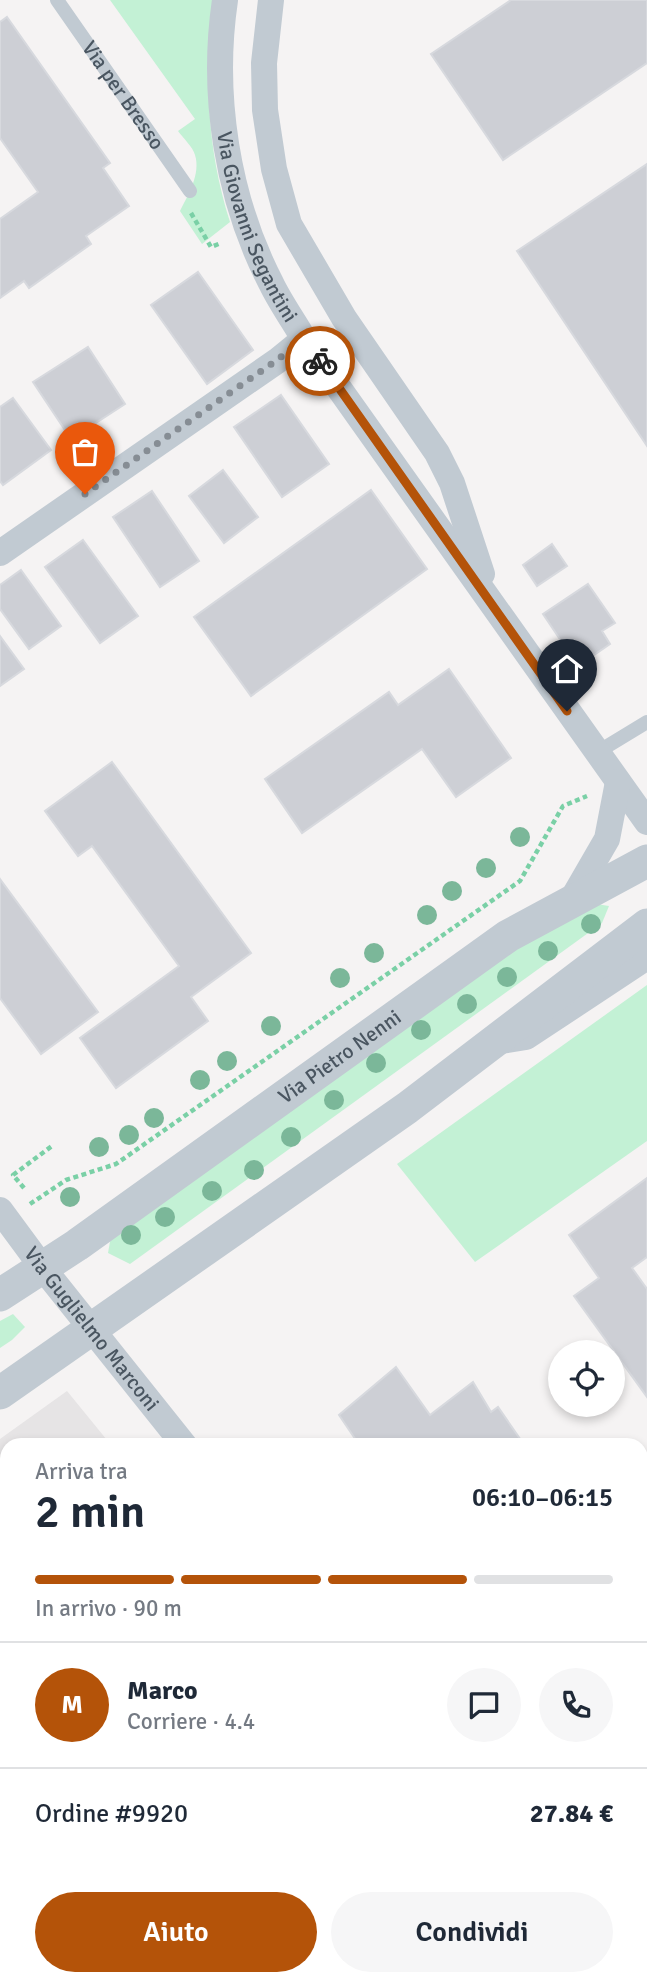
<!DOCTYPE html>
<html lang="it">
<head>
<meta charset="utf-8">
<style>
	body { margin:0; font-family:Signika,sans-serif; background:#f6f6f7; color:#1f2937; height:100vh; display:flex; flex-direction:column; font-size:26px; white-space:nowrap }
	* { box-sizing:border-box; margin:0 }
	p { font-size:23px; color:#747a83 }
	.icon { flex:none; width:38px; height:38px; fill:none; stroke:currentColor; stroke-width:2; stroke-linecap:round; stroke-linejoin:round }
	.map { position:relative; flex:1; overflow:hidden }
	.side { position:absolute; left:0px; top:1438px; width:648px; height:548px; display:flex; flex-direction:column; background:#fff; border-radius:21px 21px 0 0; box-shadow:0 4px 10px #0003 }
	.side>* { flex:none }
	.controls { position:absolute; left:548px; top:1340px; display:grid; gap:14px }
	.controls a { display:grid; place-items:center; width:77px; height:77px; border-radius:50%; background:#fff; box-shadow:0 4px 10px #0003; font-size:35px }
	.pin { position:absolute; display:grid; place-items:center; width:60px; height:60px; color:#fff; margin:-72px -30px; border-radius:50% 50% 50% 0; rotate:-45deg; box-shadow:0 0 7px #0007 }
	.pin .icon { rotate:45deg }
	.courier { position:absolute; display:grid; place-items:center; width:70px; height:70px; margin:-35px; border:5px solid #b45309; border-radius:50%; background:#fff; color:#222; box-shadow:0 2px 9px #0007 }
	.overview em { font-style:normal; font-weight:600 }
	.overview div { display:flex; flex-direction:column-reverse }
	.overview { display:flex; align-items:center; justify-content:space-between; height:119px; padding:0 35px }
	h1 { font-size:46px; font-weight:600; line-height:52px }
	.bar { display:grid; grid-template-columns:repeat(4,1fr); gap:10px 7px; align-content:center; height:84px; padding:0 35px }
	.bar i { height:9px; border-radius:5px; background:#e0e1e3 }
	.bar .on { background:#b45309 }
	.bar p { grid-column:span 4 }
	.line { display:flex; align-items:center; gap:18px; padding:0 35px; border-top:2px solid #e0e1e3 }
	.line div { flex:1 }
	.round { display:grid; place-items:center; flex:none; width:74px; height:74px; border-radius:37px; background:#f6f6f7 }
	.button { display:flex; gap:14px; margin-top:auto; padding:14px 35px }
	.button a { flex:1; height:80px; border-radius:42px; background:#b45309; color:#fff; font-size:28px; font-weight:600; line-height:80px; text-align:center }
	.button a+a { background:#f6f6f7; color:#1f2937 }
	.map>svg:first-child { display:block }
</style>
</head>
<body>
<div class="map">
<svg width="647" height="1985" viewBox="0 0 647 1985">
	<rect width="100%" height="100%" fill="#f5f3f3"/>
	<g fill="#e6e4e5">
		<polygon points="67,1391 111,1445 7,1446 7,1979 91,1979 95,1985 0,1985 0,1439"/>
		<polygon points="387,1979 536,1979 541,1985 380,1985"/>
	</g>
	<g fill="#c3f1d5">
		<path d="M110 0H214C205 79 206 145 230 222L202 244 180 211C188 195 201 174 195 155 193 147 183 138 178 131L195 119Z"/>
		<polygon points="590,903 609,906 602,923 130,1264 108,1253 111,1236 545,929"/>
		<polygon points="647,985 647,1141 475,1262 397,1164"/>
		<polygon points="13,1314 25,1327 12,1340 0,1348 0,1321"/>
	</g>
	<g fill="#cdcfd5" stroke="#d7d9de" stroke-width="2">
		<polygon points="511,0 647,0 647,63 503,160 431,54"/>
		<polygon points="7,17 110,163 103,168 129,206 86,236 91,244 29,288 24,281 0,298 0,219 38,192 0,138 0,22"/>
		<polygon points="647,164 647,446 517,251"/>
		<polygon points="198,272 253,350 207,384 151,305"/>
		<polygon points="88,347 125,404 71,439 33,382"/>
		<polygon points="281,395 329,464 282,497 234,427"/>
		<polygon points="13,398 51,450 3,485 0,481 0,407"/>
		<polygon points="223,470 258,517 224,543 189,496"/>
		<polygon points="371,490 427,569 251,696 194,617"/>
		<polygon points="152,491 199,561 160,587 113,517"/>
		<polygon points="83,540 138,616 100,643 45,567"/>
		<polygon points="552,544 567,566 537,586 523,565"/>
		<polygon points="21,570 61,626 29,649 0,609 0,585"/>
		<polygon points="588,584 615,623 602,631 610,644 578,666 543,614"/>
		<polygon points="0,636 24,669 0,686"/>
		<polygon points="449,669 511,758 456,797 422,749 302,833 265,779 389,692 398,705"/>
		<polygon points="112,762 251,953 191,997 208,1021 116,1088 80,1038 179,966 92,846 78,856 45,811"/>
		<polygon points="0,879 98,1012 41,1054 0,998"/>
		<polygon points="647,1178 647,1257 632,1268 647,1289 647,1397 574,1296 599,1278 569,1235"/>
		<polygon points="396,1367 430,1415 473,1382 491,1412 498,1407 525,1446 360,1446 339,1415"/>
		<polygon points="0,1625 7,1635 7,1803 0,1808"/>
		<polygon points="647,1832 647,1967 642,1971 640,1968 640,1836"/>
		<polygon points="28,1979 65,1979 69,1985 21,1985"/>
		<polygon points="132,1979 198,1979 202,1985 125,1985"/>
		<polygon points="250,1979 266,1979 270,1985 242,1985"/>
	</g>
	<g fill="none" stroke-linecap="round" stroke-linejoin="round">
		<g stroke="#7ad0a6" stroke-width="4.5" stroke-dasharray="5 3.5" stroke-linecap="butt">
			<polyline points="191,213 211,247 221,243"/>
			<polyline points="24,1188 13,1175 52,1146"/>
			<polyline points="30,1204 66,1180 116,1164 520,881 563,806 587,796"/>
		</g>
		<g stroke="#c1cad2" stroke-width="14">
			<path id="s1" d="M57 0 190 191"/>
			<polyline points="596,753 647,722"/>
		</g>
		<g stroke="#c1cad2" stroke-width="26">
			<path id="s2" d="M225 0C211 95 227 198 271 283 280 302 293 320 304 339L647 822"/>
			<polyline points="271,0 264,63 265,110 274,169 289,224 344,318 437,453 452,483 482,574"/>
			<polyline points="0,553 277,361 304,339"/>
			<polyline points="570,903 607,839 618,782"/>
			<polyline points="501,1041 526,1037 647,957"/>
			<path id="s3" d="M0 1210 42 1267 185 1446"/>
			<polyline points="640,1812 647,1807"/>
			<polyline points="609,1979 613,1985"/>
		</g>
		<g stroke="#c1cad2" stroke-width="33">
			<path id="s4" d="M0 1295 77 1245 508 936 647 861"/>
			<polyline points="0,1393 407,1108 647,925"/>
		</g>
	</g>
	<g fill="#7bb799">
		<circle cx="520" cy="837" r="10"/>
		<circle cx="486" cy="868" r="10"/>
		<circle cx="452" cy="891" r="10"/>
		<circle cx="427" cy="915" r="10"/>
		<circle cx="591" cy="924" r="10"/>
		<circle cx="548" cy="951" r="10"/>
		<circle cx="374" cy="953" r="10"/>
		<circle cx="507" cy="977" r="10"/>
		<circle cx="340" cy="978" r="10"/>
		<circle cx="467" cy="1004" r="10"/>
		<circle cx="271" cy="1026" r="10"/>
		<circle cx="421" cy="1030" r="10"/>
		<circle cx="227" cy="1061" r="10"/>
		<circle cx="376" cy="1063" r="10"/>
		<circle cx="200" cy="1080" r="10"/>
		<circle cx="334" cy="1100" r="10"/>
		<circle cx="154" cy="1118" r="10"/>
		<circle cx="129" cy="1135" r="10"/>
		<circle cx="291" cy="1137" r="10"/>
		<circle cx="99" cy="1147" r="10"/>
		<circle cx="254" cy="1170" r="10"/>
		<circle cx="212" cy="1191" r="10"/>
		<circle cx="70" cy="1197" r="10"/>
		<circle cx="165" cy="1217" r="10"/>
		<circle cx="131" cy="1235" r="10"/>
	</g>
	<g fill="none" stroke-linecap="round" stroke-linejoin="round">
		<polyline stroke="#868d94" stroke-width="7" stroke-dasharray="0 12.6" points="85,494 277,360 304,339 320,361"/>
		<polyline stroke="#b45309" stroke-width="9" points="320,361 567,711"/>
	</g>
	<g text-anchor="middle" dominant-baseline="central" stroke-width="5" stroke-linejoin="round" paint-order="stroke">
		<g font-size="21" fill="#4a5661" stroke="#fff">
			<text stroke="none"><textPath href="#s1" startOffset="116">Via per Bresso</textPath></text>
			<text stroke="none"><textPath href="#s2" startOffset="233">Via Giovanni Segantini</textPath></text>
			<text stroke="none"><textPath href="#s4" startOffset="415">Via Pietro Nenni</textPath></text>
			<text stroke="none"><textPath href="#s3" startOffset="150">Via Guglielmo Marconi</textPath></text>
		</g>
	</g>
</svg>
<div class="controls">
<a><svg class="icon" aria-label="locate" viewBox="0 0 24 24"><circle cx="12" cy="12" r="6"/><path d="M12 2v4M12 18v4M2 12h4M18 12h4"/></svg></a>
</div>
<div class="pin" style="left:85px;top:494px;background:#ea580c"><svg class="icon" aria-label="bag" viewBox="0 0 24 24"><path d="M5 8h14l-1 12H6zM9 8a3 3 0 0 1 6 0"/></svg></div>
<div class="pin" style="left:567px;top:711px;background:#1f2937"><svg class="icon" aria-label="home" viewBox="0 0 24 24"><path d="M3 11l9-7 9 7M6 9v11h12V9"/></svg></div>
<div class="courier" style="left:320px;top:361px"><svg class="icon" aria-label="bike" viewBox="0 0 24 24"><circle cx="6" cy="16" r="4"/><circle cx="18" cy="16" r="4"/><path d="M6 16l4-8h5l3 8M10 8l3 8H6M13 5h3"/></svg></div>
<section class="side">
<div class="overview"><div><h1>2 min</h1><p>Arriva tra</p></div><em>06:10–06:15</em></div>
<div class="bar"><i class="on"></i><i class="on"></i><i class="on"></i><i></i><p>In arrivo · 90 m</p></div>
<div class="line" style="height:126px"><b class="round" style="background:#b45309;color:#fff">M</b><div><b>Marco</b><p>Corriere · 4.4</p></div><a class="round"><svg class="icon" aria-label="chat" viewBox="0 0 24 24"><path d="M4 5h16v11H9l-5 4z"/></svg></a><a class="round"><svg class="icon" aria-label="phone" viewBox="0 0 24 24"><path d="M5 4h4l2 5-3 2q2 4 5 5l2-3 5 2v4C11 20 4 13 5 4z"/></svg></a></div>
<div class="line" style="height:91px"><div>Ordine #9920</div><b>27.84 €</b></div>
<div class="button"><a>Aiuto</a><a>Condividi</a></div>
</section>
</div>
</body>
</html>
